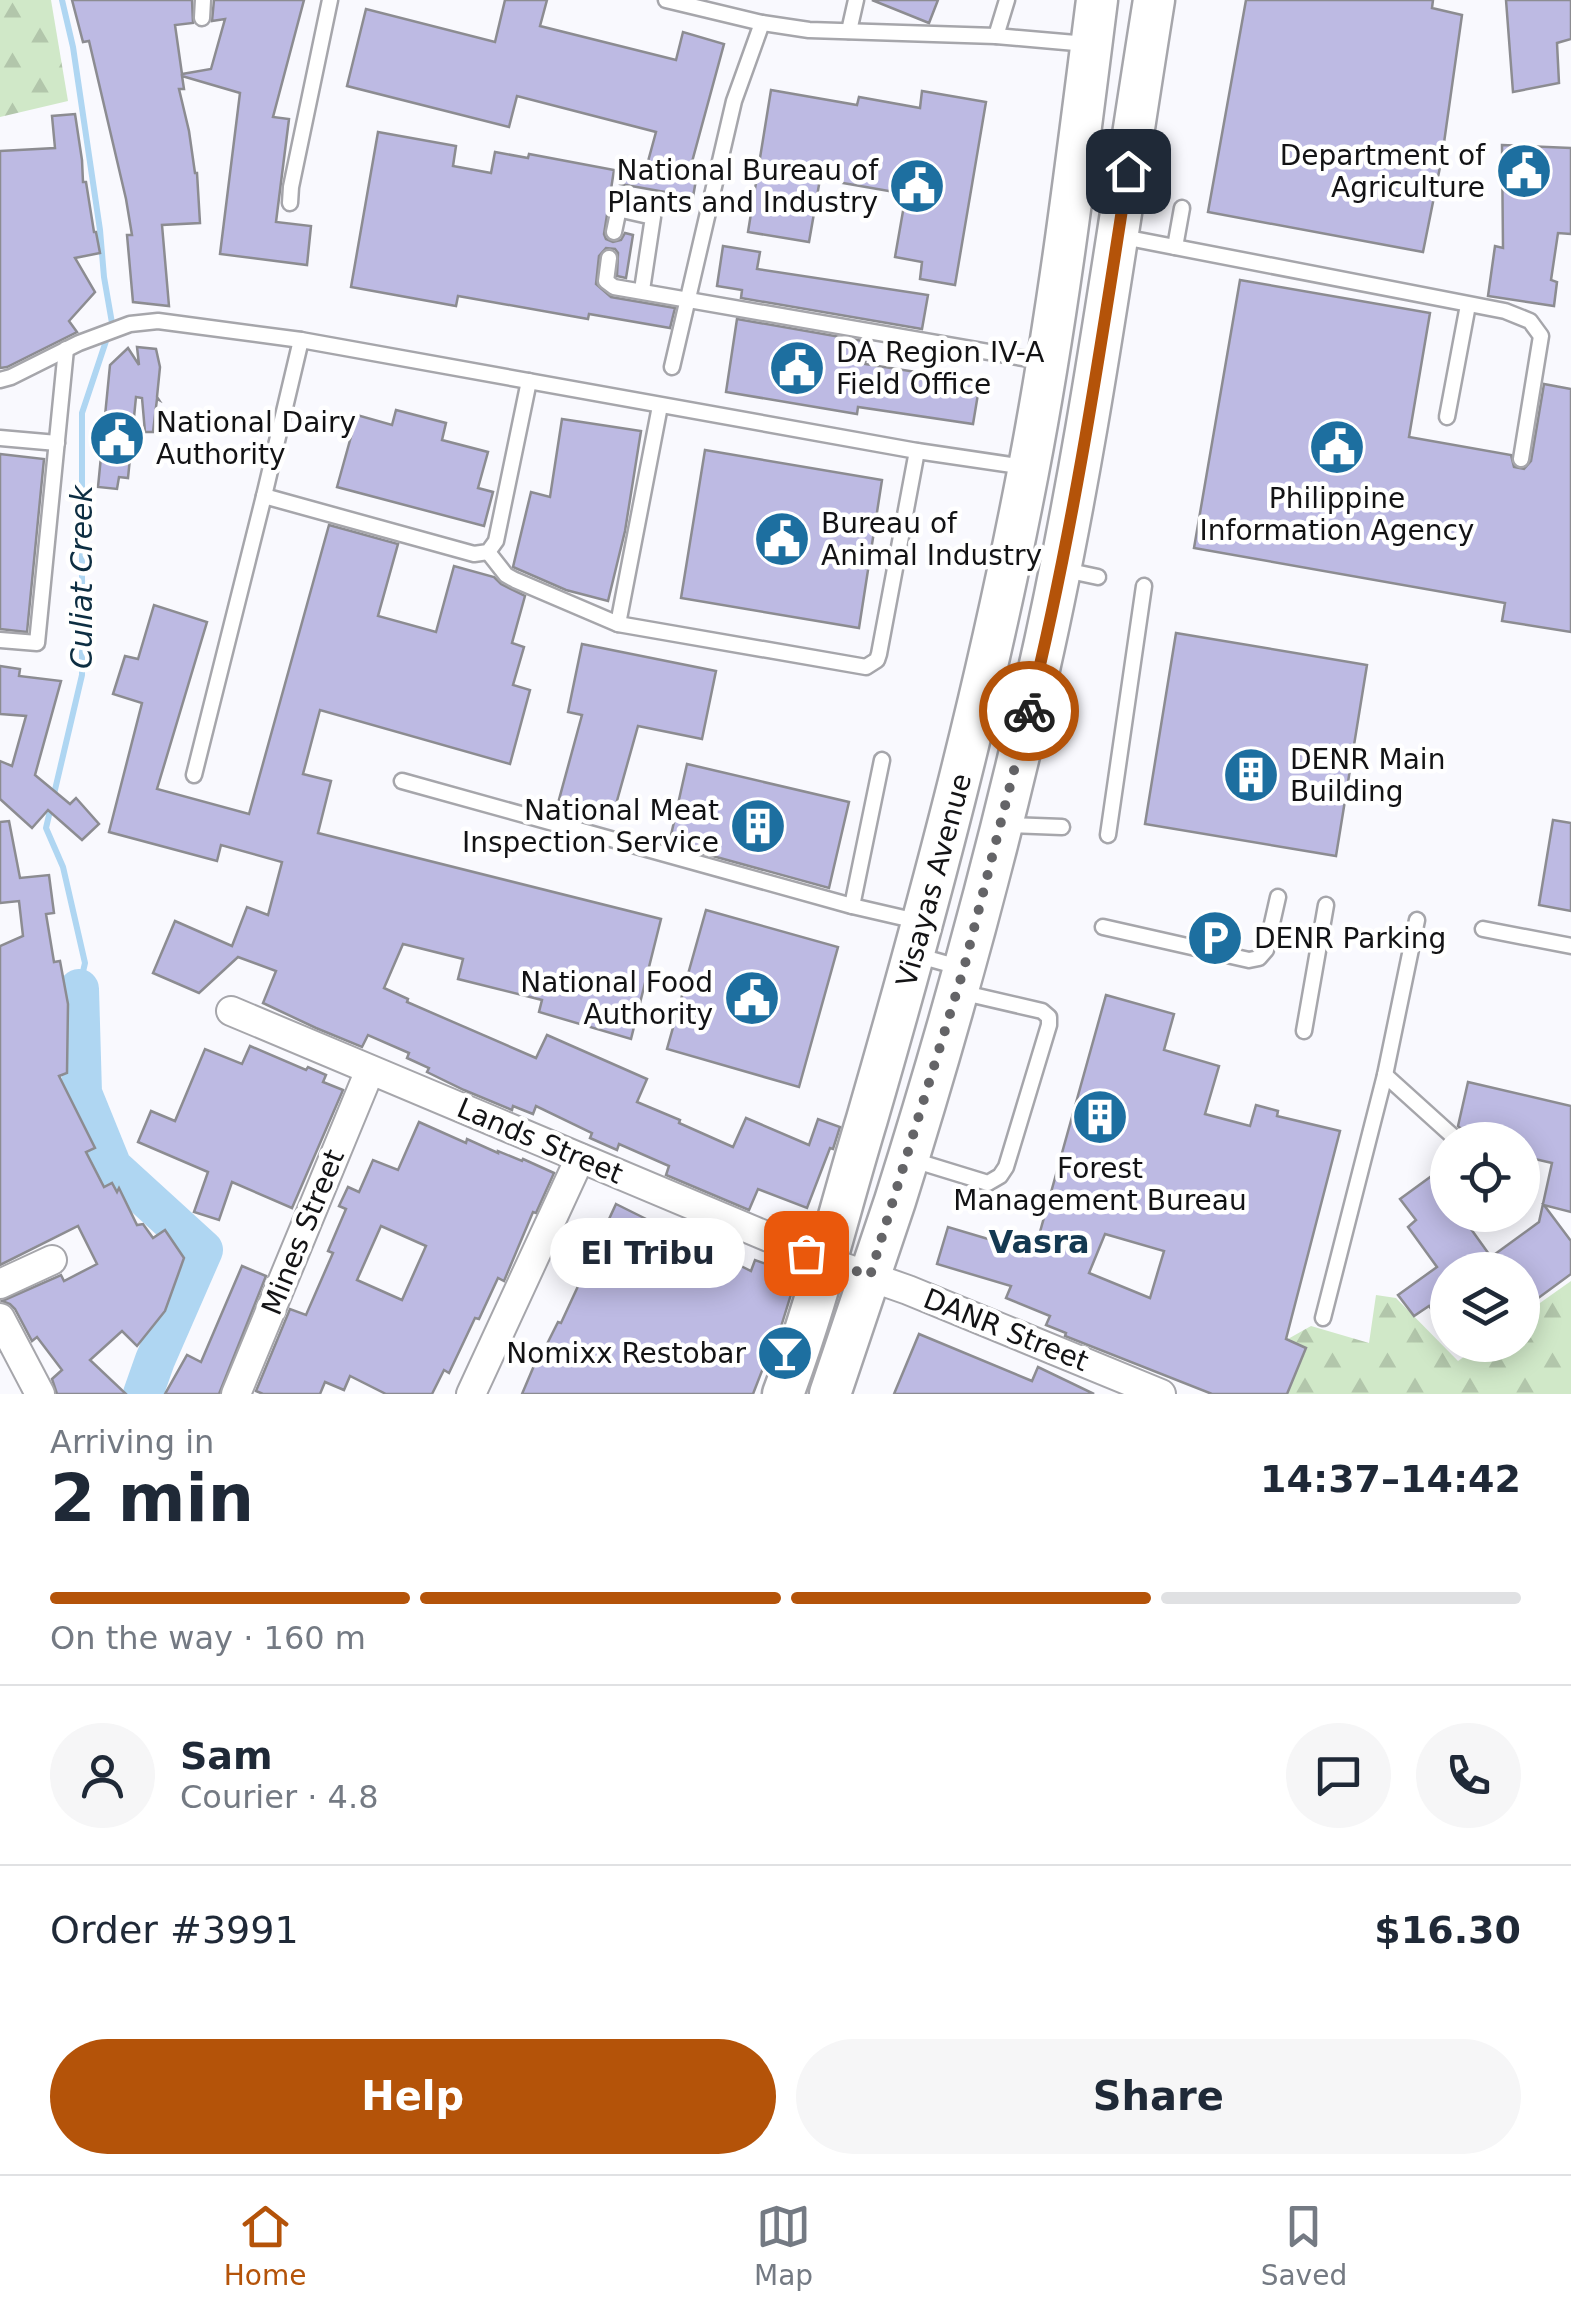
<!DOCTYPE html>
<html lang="en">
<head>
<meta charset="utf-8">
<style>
	body { margin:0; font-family:"DejaVu Sans",sans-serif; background:#f6f6f7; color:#1f2937; height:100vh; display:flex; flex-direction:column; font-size:38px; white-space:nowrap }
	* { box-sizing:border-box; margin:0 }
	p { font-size:32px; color:#747a83 }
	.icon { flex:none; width:55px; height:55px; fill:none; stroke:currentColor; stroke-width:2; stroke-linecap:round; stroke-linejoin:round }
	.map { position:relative; height:1394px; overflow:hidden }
	.sheet { display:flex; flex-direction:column; background:#fff; flex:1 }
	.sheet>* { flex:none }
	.buttons { position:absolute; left:1430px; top:1122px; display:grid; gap:20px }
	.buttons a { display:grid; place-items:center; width:110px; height:110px; border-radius:50%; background:#fff; box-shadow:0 5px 25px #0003; font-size:50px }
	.pin { position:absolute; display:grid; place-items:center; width:85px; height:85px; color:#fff; margin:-42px; border-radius:20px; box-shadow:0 5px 15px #0006 }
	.courier { position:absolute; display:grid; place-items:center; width:100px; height:100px; margin:-50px; border:8px solid #b45309; border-radius:50%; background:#fff; color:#222; box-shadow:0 2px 12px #0007 }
	.bubble { position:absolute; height:70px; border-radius:35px; background:#fff; box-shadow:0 5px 25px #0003; font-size:32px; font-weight:600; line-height:70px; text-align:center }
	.headline em { font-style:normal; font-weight:600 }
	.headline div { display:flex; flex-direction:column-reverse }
	.headline { display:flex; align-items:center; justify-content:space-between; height:170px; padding:0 50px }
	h1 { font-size:65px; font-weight:600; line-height:75px }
	.bar { display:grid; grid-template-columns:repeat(4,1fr); gap:15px 10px; align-content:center; height:120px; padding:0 50px }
	.bar i { height:12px; border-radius:8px; background:#e0e1e3 }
	.bar .current { background:#b45309 }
	.bar p { grid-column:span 4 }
	.line { display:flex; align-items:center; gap:25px; padding:0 50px; border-top:2px solid #e0e1e3 }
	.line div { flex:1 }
	.round { display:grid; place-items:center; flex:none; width:105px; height:105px; border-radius:52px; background:#f6f6f7 }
	.button { display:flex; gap:20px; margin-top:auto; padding:20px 50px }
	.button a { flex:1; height:115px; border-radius:60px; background:#b45309; color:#fff; font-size:40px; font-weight:600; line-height:115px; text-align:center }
	.button a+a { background:#f6f6f7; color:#1f2937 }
	.dock { display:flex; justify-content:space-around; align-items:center; height:140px; border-top:2px solid #e0e1e3; background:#fff; font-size:28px; color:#747a83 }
	.dock a { display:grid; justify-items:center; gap:5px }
	.dock .current { color:#b45309 }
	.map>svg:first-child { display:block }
</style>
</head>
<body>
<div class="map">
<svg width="1571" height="1394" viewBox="0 0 1571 1394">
	<defs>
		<pattern id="forest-firs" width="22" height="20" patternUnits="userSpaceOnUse" patternTransform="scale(2.5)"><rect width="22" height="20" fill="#d0e8c8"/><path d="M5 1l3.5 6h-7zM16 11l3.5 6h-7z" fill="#b2c6ab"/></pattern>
	</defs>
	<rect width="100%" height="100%" fill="#f9f9fe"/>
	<g fill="url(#forest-firs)">
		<polygon points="0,0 51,0 68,101 0,117"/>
		<polygon points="1571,1281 1571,1394 1259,1394 1279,1344 1311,1326 1369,1343 1376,1295 1396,1298 1458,1361 1481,1345 1522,1345 1523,1315"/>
	</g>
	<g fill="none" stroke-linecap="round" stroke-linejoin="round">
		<polyline stroke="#afd6f2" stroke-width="6" points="62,0 73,47 100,230 104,277 112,323 82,413 82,675 46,828 63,867 85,963 79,989"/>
		<polyline stroke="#afd6f2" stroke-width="40" points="79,989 82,1093 112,1167 203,1250 155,1360 143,1394"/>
	</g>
	<g fill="#bdbae3" stroke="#8c8c91" stroke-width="2.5" fill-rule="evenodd">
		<polygon points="72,0 192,0 193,23 175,25 182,74 211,69 225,19 212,21 214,0 304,0 273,117 289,119 276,222 311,226 307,265 220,254 240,93 182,76 184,89 179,89 189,131 195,173 197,173 200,223 162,225 169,306 133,302 127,235 132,235 126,199 89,41 83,42"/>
		<polygon points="505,0 547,0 540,26 676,60 683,32 724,44 689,173 697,174 693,197 620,184 624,161 647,165 656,132 517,96 509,127 347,86 366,9 495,42"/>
		<polygon points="872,0 938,0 929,23"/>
		<polygon points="1246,0 1433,0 1432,8 1462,15 1442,157 1423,252 1208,212"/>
		<polygon points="1506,0 1571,0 1571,39 1557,43 1559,83 1513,92"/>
		<polygon points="771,90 857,105 859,97 920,108 922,91 986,102 955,285 920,279 922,262 895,257 906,194 820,179 809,242 748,232"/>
		<polygon points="75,114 82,160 83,182 86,182 94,232 96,232 100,253 75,258 95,292 69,321 77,332 7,367 0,368 0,151 55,148 52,116"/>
		<polygon points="378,132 456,146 453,166 491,173 495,152 528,158 529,154 614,170 604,234 606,239 613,242 621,240 625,233 633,235 626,278 617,276 618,253 615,249 606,248 599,256 596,284 611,297 675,308 670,328 589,314 588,319 458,296 456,306 351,287"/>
		<polygon points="1502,145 1571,148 1571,234 1558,233 1551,280 1557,282 1554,306 1488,296 1495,246 1503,248"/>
		<polygon points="723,246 760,252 757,269 928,295 922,329 741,298 742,290 717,286"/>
		<polygon points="1240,280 1430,313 1409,437 1511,455 1514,467 1524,469 1531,461 1544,384 1571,389 1571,632 1502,621 1505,603 1194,548"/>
		<polygon points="737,319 869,342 865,364 980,382 973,424 858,407 857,414 726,392"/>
		<polygon points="137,347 156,349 160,367 157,397 159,400 157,399 153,432 145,432 142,398 136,397 128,478 119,477 117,489 98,487 110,365 128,348 139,365"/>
		<polygon points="396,410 446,423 442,440 488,452 478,488 493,492 484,526 337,487 357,415 392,425"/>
		<polygon points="562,419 641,431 625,531 608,601 566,590 513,567 531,492 550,497"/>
		<polygon points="705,450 882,480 859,628 681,598"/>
		<polygon points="0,454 44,459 27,632 0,629"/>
		<polygon points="329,525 398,544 378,616 436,632 454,566 494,577 501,584 525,596 512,643 524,647 513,685 530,690 510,764 320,710 303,774 331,781 318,833 661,919 631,1039 539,1012 542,1000 458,979 463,959 403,944 384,988 408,999 407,1002 536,1058 547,1035 647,1079 637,1102 680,1120 679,1123 733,1147 746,1118 809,1145 818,1119 840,1127 833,1149 830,1148 807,1208 758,1189 749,1210 666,1175 669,1166 619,1144 617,1150 590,1138 592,1133 536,1106 533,1114 513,1106 512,1110 464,1090 427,1072 429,1068 407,1058 409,1053 368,1035 362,1047 316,1028 263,1003 276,971 238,957 199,993 153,973 175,921 232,946 247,907 268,915 282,862 221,845 217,861 109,832 142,703 113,694 125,656 138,659 154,605 207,622 157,789 249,814"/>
		<polygon points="1176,633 1367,665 1336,856 1145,824"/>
		<polygon points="582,644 716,671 702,739 638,726 611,822 557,807 582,715 568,712"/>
		<polygon points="0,666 20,669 19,676 61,681 35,775 70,804 76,798 99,824 82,840 48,810 32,828 0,799 0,761 12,766 26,716 0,714"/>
		<polygon points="687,764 849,802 829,888 669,844"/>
		<polygon points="1553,820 1571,823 1571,911 1539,905"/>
		<polygon points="9,821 20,878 49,875 54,913 46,914 54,962 60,961 68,1004 67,1073 59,1076 95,1148 86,1152 104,1187 112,1183 117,1192 119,1188 137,1225 143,1224 153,1238 165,1230 184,1258 165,1311 137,1346 122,1331 90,1360 126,1394 57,1394 52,1379 62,1370 37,1337 32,1341 15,1309 10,1304 2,1301 61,1275 64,1281 97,1264 78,1226 0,1265 0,946 23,936 19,901 0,903 0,822"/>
		<polygon points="706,910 838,947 799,1087 667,1049"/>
		<path d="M1106 995 1174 1014 1164 1050 1219 1066 1205 1114 1250 1126 1256 1105 1278 1111 1277 1116 1340 1131 1286 1339 1306 1348 1287 1394H1212L1065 1336 1066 1333 1046 1325 1050 1316 1006 1298 1011 1286 937 1264 948 1227 1025 1250 1031 1236 1038 1239ZM1105 1234 1164 1251 1150 1298 1089 1273Z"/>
		<polygon points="250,1046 306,1070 308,1067 326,1075 323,1082 343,1090 292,1208 232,1182 219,1220 194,1212 208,1172 138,1142 151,1111 175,1121 205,1049 242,1064"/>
		<polygon points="1468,1082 1571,1106 1571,1212 1544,1205 1571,1241 1571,1274 1522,1310 1522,1270 1448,1270 1448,1331 1429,1306 1414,1316 1398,1295 1437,1267 1408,1227 1416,1220 1400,1199 1448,1164 1448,1215 1461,1215 1491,1257 1539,1222 1552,1163 1522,1156 1522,1140 1499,1140 1463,1131 1458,1126"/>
		<path d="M419 1122 466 1143 467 1139 498 1153V1151L522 1161 523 1159 554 1173 536 1213 533 1212 504 1281 498 1278 479 1319 475 1318 449 1373 444 1370 432 1394H386L350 1376 344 1390 325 1382 320 1394H263L256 1391 290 1309 306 1315 333 1253 328 1251 346 1209 339 1206 348 1187 359 1192 373 1160 398 1170ZM381 1226 426 1246 402 1300 357 1280Z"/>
		<polygon points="616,1204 751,1271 755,1260 797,1275 775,1346 772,1345 753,1394 522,1394 536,1361 538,1362 558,1322 561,1323"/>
		<polygon points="242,1266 266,1276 219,1394 165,1394 187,1355 201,1362"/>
		<polygon points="919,1334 1032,1381 1038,1367 1094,1394 894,1394"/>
	</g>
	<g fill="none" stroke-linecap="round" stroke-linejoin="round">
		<g stroke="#a6a6ab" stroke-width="19">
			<g id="lane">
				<polyline points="666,0 762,23 809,30 996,36 1087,44"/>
				<polyline points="202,18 203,0"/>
				<polyline points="849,31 856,0"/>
				<polyline points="996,36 1007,0"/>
				<polyline points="290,203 291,187 330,0"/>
				<polyline points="614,232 618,213 622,210 653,217 642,290"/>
				<polyline points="1118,236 1505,311 1530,321 1541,336 1521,459"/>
				<polyline points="1175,247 1182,208"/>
				<polyline points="609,258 606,281 614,287 1046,362"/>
				<polyline points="672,367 734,101 762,23"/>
				<polyline points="0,380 11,377 79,343 130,324 158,321 301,340 917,451 1025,467"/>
				<polyline points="1447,417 1468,305"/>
				<polyline points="0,438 57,443"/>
				<polyline points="264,496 474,554 488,552 496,541 529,381"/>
				<polyline points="488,552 506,575 515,580 618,624 866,667 877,660 879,654 917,451"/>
				<polyline points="1065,570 1098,577"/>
				<polyline points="618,624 660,406"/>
				<polyline points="0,640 37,643 66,349"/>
				<polyline points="194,775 264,496 301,340"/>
				<polyline points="402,781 852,906 917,921"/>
				<polyline points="1008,825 1062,827"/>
				<polyline points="1108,835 1144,586"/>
				<polyline points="852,906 882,760"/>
				<polyline points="1103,927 1249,960 1259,958 1266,950 1278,897"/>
				<polyline points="1483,929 1571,946"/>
				<polyline points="916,955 962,968"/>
				<polyline points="1304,1031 1326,905"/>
				<polyline points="1385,1075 1457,1140"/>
				<polyline points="913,1160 988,1183 1000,1176 1006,1167 1049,1025 1049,1017 1042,1011 960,992"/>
				<polyline points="1323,1318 1385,1075 1417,920"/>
			</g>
		</g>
		<g stroke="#a6a6ab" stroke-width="32">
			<g id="street">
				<polyline points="231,1011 828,1262 908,1290 1161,1394"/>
				<polyline points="0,1284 52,1260"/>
				<polyline points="0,1318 40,1394"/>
				<polyline points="236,1394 370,1070"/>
				<polyline points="471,1394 580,1158"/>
			</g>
		</g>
		<g stroke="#a6a6ab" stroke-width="45">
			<g id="secondary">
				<path d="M783 1394C817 1304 839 1211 867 1119 929 905 986 691 1028 472 1058 316 1077 158 1097 0"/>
				<path d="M830 1394C852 1329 874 1265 895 1201 948 1033 995 863 1034 691 1087 463 1117 231 1154 0"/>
			</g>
		</g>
		<use href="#lane" stroke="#fff" stroke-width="14"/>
		<use href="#street" stroke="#fff" stroke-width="28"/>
		<use href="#secondary" stroke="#fff" stroke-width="40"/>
	</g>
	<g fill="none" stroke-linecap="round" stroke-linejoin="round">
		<polyline stroke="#646467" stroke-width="10" stroke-dasharray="0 18" points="806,1253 870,1276 964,968 1029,711"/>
		<path stroke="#b45309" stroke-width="12" d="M1029 711C1073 533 1100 352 1128 171"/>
	</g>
	<defs>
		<g id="civic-disc" transform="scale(2.875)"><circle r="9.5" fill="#1d6fa0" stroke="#fff"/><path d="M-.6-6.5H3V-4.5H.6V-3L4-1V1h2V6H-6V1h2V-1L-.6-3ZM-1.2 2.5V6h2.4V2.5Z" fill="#fff"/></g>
		<g id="building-disc" transform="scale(2.875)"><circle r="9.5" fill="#1d6fa0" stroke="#fff"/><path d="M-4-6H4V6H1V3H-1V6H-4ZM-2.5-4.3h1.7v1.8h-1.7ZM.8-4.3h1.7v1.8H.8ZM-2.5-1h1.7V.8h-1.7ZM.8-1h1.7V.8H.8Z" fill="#fff"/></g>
		<g id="parking-disc" transform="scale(2.875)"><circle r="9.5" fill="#1d6fa0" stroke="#fff"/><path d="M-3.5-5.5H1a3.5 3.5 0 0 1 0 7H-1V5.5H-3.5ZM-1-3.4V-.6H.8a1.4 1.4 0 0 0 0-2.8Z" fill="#fff"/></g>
		<g id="bar-disc" transform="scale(2.875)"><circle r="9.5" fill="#1d6fa0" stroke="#fff"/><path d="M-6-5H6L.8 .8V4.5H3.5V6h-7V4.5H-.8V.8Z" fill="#fff"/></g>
	</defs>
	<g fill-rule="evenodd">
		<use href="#civic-disc" x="1524" y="171"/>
		<use href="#civic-disc" x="917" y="186"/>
		<use href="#civic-disc" x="797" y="368"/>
		<use href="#civic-disc" x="117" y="438"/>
		<use href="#civic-disc" x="1337" y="447"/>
		<use href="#civic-disc" x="782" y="539"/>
		<use href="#building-disc" x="1251" y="775"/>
		<use href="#building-disc" x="758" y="826"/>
		<use href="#parking-disc" x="1215" y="938"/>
		<use href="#civic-disc" x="752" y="998"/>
		<use href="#building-disc" x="1100" y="1117"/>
		<use href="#bar-disc" x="785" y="1353"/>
	</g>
	<g text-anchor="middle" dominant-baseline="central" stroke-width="9" stroke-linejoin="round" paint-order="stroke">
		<g font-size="28" fill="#131315" stroke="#fff" text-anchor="end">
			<text x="1485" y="155">Department of<tspan x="1485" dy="32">Agriculture</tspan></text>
			<text x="878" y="170">National Bureau of<tspan x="878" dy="32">Plants and Industry</tspan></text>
			<text x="836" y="352" text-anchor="start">DA Region IV-A<tspan x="836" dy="32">Field Office</tspan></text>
			<text x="156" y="422" text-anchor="start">National Dairy<tspan x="156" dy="32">Authority</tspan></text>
			<text x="1337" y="498" text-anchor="middle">Philippine<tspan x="1337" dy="32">Information Agency</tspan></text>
			<text x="821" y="523" text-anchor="start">Bureau of<tspan x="821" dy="32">Animal Industry</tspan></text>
			<text x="1290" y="759" text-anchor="start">DENR Main<tspan x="1290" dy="32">Building</tspan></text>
			<text x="719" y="810">National Meat<tspan x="719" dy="32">Inspection Service</tspan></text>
			<text x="1254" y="938" text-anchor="start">DENR Parking</text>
			<text x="713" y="982">National Food<tspan x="713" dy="32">Authority</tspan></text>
			<text x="1100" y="1168" text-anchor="middle">Forest<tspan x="1100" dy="32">Management Bureau</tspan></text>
			<text x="746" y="1353">Nomixx Restobar</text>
		</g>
		<g font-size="28" fill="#131315" stroke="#fff">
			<text transform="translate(934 880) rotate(-75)">Visayas Avenue</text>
			<text transform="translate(540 1141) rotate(23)">Lands Street</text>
			<text transform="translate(303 1232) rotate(-68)">Mines Street</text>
			<text transform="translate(1006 1330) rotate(22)">DANR Street</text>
		</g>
		<g font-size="30" font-style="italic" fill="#0d2e42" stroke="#fff">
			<text transform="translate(81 577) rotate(-90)">Culiat Creek</text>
		</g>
		<g font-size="32" font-weight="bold" fill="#143951" stroke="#fff">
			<text x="1039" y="1242">Vasra</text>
		</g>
	</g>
</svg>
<div class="buttons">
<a><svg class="icon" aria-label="locate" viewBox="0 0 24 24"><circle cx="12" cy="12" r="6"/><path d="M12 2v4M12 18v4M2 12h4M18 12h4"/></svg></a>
<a><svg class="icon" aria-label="layers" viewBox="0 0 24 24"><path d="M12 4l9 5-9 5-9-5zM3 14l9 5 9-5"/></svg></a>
</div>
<div class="pin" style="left:806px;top:1253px;background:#ea580c"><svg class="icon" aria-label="bag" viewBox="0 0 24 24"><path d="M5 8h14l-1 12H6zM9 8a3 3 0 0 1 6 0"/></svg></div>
<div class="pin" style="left:1128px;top:171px;background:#1f2937"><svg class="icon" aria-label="home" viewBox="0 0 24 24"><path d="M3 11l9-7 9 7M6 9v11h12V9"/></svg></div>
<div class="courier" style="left:1029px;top:711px"><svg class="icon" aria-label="bike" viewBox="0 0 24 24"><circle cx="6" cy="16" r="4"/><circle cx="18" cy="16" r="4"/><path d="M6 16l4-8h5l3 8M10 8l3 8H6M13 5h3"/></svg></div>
<div class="bubble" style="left:550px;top:1218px;width:195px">El Tribu</div>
</div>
<section class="sheet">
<div class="headline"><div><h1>2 min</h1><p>Arriving in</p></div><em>14:37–14:42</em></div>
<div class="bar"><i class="current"></i><i class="current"></i><i class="current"></i><i></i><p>On the way · 160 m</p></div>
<div class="line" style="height:180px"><a class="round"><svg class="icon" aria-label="person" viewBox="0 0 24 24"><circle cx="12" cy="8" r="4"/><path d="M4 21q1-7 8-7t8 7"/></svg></a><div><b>Sam</b><p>Courier · 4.8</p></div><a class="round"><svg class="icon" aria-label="chat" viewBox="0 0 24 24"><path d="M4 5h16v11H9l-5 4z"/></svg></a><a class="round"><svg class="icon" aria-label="phone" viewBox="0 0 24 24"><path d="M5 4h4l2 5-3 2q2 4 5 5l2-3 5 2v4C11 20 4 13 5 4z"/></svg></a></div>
<div class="line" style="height:130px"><div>Order #3991</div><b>$16.30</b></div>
<div class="button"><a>Help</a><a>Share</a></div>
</section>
<nav class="dock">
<a class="current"><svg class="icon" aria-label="home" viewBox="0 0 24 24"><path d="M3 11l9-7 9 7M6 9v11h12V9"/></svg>Home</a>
<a><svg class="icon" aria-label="map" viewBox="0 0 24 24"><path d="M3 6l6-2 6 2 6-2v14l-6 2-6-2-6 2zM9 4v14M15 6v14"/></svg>Map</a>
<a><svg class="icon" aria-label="saved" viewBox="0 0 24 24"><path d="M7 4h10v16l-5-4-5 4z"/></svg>Saved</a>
</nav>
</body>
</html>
